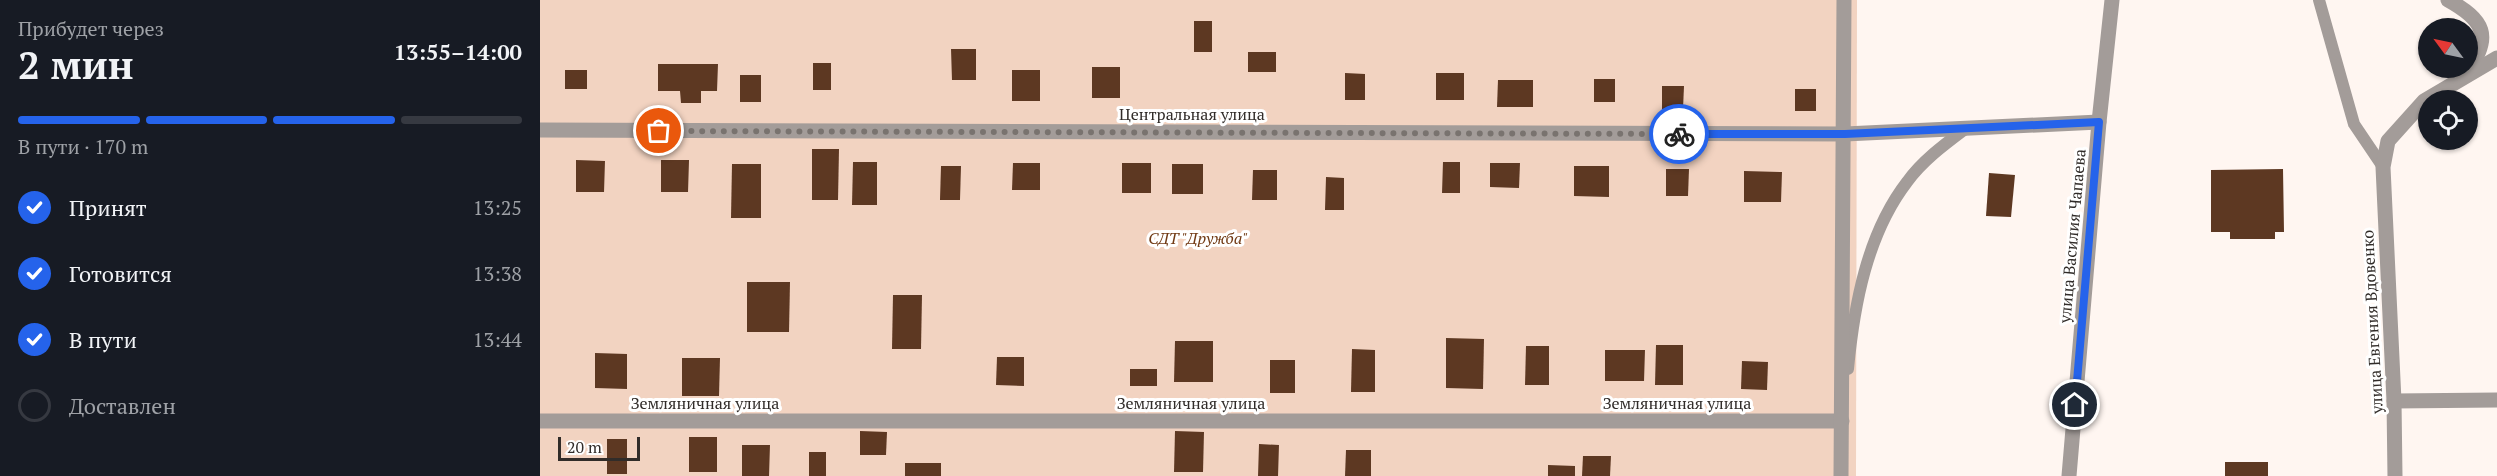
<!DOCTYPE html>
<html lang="ru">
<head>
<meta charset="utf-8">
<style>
	body { margin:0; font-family:"PT Serif",serif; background:#242831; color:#f1f3f6; height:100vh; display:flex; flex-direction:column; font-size:22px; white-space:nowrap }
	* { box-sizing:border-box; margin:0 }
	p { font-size:20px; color:#9ea1a6 }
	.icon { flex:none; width:33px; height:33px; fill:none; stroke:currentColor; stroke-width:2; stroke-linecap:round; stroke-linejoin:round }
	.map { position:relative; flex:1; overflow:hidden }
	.side { display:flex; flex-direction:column; background:#171b24; width:540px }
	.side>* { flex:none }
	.needle { width:39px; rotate:303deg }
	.tools { position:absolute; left:1878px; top:18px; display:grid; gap:12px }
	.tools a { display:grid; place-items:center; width:60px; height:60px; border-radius:50%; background:#171b24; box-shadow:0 2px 4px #0004; font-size:30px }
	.scale { position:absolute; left:18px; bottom:15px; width:82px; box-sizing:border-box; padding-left:6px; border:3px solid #312c29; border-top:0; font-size:16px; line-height:21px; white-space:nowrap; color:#312c29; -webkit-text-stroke:4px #fff; paint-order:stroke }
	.pin { position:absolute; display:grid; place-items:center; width:51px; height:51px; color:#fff; margin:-26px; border:3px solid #fff; border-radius:50%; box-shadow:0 2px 6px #0007 }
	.courier { position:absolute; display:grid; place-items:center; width:60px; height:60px; margin:-30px; border:4px solid #2563eb; border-radius:50%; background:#fff; color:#222; box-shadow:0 2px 8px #0007 }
	.head em { font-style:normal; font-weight:700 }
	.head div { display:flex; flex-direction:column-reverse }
	.head { display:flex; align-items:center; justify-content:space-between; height:102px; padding:0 18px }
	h1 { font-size:39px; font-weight:700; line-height:45px }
	.bar { display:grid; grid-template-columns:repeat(4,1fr); gap:9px 6px; align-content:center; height:72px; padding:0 18px }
	.bar i { height:8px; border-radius:4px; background:#363941 }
	.bar .selected { background:#2563eb }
	.bar p { grid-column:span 4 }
	ol { padding:0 18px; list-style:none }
	li { display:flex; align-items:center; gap:18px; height:66px }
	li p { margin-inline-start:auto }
	li .icon { padding:6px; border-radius:50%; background:#2563eb; color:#fff; stroke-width:4 }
	li:last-child { color:#9ea1a6 }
	li i { width:33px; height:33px; border:3px solid #363941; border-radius:50% }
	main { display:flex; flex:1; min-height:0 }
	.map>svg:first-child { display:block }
</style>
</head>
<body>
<main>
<section class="side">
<div class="head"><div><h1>2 мин</h1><p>Прибудет через</p></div><em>13:55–14:00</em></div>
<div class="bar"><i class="selected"></i><i class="selected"></i><i class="selected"></i><i></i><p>В пути · 170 m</p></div>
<ol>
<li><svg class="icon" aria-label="check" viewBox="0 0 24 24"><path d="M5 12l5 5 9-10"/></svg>Принят<p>13:25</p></li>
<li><svg class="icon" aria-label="check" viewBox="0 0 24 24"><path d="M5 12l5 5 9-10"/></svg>Готовится<p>13:38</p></li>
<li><svg class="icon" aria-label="check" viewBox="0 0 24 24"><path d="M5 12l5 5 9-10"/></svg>В пути<p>13:44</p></li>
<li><i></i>Доставлен</li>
</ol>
</section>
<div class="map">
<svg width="1957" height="476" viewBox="0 0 1957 476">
	<rect width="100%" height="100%" fill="#fff6f1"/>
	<polygon fill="#f2d3c1" points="0,0 1317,0 1316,476 0,476"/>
	<g fill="#5d3822">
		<rect x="654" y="21" width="18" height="31"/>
		<polygon points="411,49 436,49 436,80 412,80"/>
		<rect x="708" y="52" width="28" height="20"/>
		<rect x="273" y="63" width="18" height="27"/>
		<polygon points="118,64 178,64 177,91 161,91 161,103 141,103 140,91 118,91"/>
		<rect x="552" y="67" width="28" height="31"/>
		<rect x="25" y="70" width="22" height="19"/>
		<rect x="472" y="70" width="28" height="31"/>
		<polygon points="805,73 825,74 825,100 805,100"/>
		<rect x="896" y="73" width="28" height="27"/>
		<rect x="200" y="75" width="21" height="27"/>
		<rect x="1054" y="79" width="21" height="23"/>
		<polygon points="958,80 993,80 993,107 957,107"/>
		<polygon points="1122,86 1144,86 1143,109 1122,109"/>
		<rect x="1255" y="89" width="21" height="22"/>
		<polygon points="272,149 299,149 298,200 272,200"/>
		<polygon points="36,160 65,161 64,192 36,192"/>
		<polygon points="121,160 149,160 148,192 121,192"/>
		<polygon points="313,162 337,162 337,205 312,205"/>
		<polygon points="903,162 920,162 920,193 902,193"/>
		<polygon points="473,163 500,163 500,190 472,190"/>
		<rect x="582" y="163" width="29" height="30"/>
		<polygon points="950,163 980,163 979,188 950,187"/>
		<polygon points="192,164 221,164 221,218 191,218"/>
		<rect x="632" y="164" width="31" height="30"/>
		<polygon points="401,166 421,166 420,200 400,200"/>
		<polygon points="1034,166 1069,166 1069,197 1034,196"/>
		<polygon points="1126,169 1149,169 1148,196 1126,196"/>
		<polygon points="1743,169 1744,232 1735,232 1735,239 1690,239 1690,232 1671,232 1671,170"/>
		<polygon points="713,170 737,170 737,200 712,200"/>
		<polygon points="1204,171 1242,172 1241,202 1204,202"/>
		<polygon points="1449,173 1475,175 1471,217 1446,216"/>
		<polygon points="786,177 804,178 804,210 785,210"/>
		<polygon points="207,282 250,282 249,332 207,332"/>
		<polygon points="353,295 382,295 381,349 352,349"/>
		<polygon points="906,338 944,339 943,389 906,388"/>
		<polygon points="635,341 673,341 673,382 634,382"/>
		<polygon points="1116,345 1143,345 1143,385 1115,385"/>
		<polygon points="986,346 1009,346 1009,385 985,385"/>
		<polygon points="812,349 835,350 835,392 811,392"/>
		<polygon points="1065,350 1105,350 1104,381 1065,381"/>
		<polygon points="55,353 87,354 87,389 55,388"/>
		<polygon points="457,357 484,357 484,386 456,385"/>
		<polygon points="142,358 180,358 179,396 142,396"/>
		<rect x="730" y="360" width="25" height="33"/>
		<polygon points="1202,361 1228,362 1227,390 1201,389"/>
		<rect x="590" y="369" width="27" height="17"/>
		<polygon points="320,431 347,432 346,455 320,455"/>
		<polygon points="635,431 664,432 663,472 634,472"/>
		<rect x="149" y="437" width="28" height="35"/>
		<rect x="67" y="439" width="20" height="35"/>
		<polygon points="719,444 739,445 738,476 718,476"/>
		<polygon points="202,445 230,445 229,476 202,476"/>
		<polygon points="806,450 831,450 831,476 805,476"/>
		<rect x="269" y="452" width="17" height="24"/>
		<polygon points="1043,456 1071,456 1070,476 1042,476"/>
		<rect x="1685" y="462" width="43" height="14"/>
		<rect x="365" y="463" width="36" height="13"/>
		<polygon points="1008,465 1035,466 1035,476 1008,476"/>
	</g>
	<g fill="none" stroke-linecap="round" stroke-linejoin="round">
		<g stroke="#a39c99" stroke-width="12">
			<polyline points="1779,0 1814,124 1843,167"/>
			<path d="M1308 369C1314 305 1327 234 1367 182 1382 161 1405 144 1425 129"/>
		</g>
		<g stroke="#a39c99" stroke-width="15">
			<path d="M1908 0C1944 20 1953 36 1927 72"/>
			<polyline points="0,130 1305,134 1559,122"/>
			<polyline points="1854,401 1957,400"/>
			<polyline points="0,421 1302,421"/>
			<polyline points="1301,476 1304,0"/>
			<polyline points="1855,476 1854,401 1843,167 1848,141 1884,101 1957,58"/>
		</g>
		<polyline stroke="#a39c99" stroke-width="15" points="1529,476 1559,122 1572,0"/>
	</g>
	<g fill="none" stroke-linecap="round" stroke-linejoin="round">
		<polyline stroke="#79736f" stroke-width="6" stroke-dasharray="0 10.8" points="119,131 1139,134"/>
		<polyline stroke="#2563eb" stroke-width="8" points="1139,134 1305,134 1559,122 1535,405"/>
	</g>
	<g text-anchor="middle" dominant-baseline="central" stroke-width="6" stroke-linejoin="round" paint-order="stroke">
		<g font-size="16" fill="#312c29" stroke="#fff">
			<text x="652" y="114">Центральная улица</text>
			<text transform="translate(1532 236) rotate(-85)">улица Василия Чапаева</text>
			<text transform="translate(1832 322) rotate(-93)">улица Евгения Вдовенко</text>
			<text x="165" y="403">Земляничная улица</text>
			<text x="651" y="403">Земляничная улица</text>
			<text x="1137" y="403">Земляничная улица</text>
		</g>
		<g font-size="16" font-style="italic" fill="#713a14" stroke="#fff">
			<text x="658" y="238">СДТ "Дружба"</text>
		</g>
	</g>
</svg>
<div class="tools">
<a><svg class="needle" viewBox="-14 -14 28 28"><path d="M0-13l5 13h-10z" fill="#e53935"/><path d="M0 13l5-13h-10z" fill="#9ea1a6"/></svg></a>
<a><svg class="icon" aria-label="locate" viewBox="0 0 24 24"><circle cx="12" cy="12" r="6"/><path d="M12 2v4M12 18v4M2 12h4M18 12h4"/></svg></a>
</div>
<div class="scale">20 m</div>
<div class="pin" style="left:119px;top:131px;background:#ea580c"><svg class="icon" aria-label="bag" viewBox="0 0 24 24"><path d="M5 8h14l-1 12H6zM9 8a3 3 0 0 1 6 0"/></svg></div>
<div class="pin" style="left:1535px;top:405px;background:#1f2937"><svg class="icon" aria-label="home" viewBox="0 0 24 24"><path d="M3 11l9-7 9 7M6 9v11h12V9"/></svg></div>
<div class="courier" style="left:1139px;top:134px"><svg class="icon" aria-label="bike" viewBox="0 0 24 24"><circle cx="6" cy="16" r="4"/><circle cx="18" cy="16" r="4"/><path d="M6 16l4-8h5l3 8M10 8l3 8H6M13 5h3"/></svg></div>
</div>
</main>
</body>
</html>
